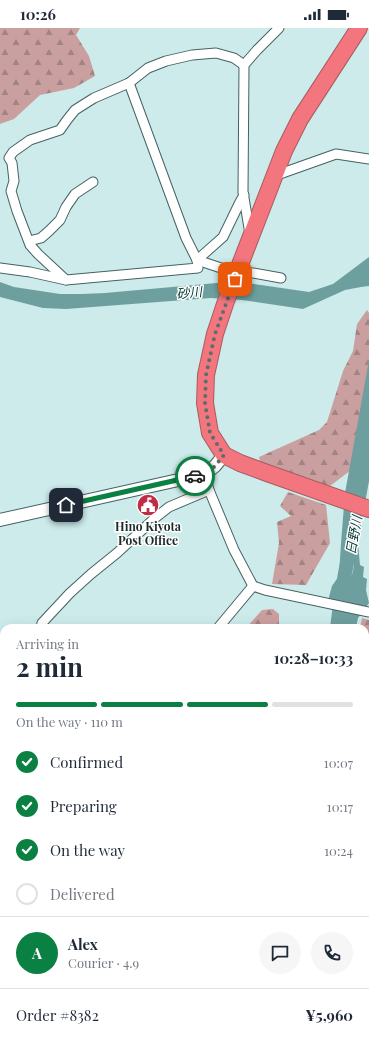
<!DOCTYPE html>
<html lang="en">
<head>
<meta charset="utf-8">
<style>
	body { margin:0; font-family:"Playfair Display","Noto Sans JP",serif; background:#f6f6f7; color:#1f2937; height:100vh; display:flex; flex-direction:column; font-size:15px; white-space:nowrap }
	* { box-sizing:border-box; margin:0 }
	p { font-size:13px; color:#747a83 }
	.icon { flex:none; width:22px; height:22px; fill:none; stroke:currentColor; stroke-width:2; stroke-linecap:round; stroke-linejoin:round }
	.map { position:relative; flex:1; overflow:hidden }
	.details { position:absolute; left:0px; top:596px; width:369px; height:424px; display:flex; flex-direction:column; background:#fff; border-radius:12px 12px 0 0; box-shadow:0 4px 16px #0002 }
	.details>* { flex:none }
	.pin { position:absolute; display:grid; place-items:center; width:34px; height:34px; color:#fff; margin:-17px; border-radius:8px; box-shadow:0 2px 6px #0006 }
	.courier { position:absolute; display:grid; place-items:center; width:40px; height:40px; margin:-20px; border:3px solid #0b8043; border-radius:50%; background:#fff; color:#222; box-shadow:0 1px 5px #0007 }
	.head em { font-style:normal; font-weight:700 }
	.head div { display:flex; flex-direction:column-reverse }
	.head { display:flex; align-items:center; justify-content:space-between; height:68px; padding:0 16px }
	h1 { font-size:26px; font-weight:700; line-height:30px }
	.bar { display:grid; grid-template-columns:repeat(4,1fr); gap:6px 4px; align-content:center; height:48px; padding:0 16px }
	.bar i { height:5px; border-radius:3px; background:#e0e1e3 }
	.bar .selected { background:#0b8043 }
	.bar p { grid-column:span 4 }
	.line { display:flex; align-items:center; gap:10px; padding:0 16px; border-top:1px solid #e0e1e3 }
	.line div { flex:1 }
	.round { display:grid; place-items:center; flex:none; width:42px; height:42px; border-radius:21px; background:#f6f6f7 }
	ol { padding:0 16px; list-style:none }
	li { display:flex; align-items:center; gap:12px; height:44px }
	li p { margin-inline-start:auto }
	li .icon { padding:4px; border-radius:50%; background:#0b8043; color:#fff; stroke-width:4 }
	li:last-child { color:#747a83 }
	li i { width:22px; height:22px; border:2px solid #e0e1e3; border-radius:50% }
	.status { display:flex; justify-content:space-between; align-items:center; height:28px; padding:0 20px; background:#fff; direction:ltr }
	.status svg { height:11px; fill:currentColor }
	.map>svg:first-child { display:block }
</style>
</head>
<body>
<div class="status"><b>10:26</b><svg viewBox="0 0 49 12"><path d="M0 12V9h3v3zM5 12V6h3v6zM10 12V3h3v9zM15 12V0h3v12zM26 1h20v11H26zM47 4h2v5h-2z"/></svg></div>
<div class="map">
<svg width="369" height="1020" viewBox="0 0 369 1020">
	<defs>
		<pattern id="forest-firs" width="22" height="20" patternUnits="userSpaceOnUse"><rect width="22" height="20" fill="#ca9f9f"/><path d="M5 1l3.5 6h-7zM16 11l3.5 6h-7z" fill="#a38282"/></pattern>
	</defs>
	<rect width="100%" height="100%" fill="#ccebea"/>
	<g fill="url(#forest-firs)">
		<polygon points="0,0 80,0 76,7 89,28 95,48 74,60 40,67 14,91 0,96"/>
		<polygon points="367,282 369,285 369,341 359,436 330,458 261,438 259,429 319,402 327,394 343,343 353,323 357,296"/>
		<polygon points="288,464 326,477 330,515 306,557 272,556 279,515 277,494 291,488 280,478"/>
		<polygon points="273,581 279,586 279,600 246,600 262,582"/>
		<polygon points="362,590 369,592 369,674 365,707 365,600 360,600"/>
		<polygon points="365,885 369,885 369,1020 302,1020 301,1016 365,1016"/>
		<polygon points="0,931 4,939 4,1016 87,1016 87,1020 0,1020"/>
	</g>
	<g fill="#6e9f9f" fill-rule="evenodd">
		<polygon points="369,229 369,258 361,259 345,262 303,281 242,272 211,270 66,281 43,280 0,269 0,254 14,259 60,266 82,266 105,265 228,254 248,255 309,264 333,256"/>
		<path d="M369 332V422L358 471 353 508 358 516 360 537 364 539 363 549 367 551 366 562 369 575 358 590 356 600H339L335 585 330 579 329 569 332 558 339 548 341 515 345 465ZM348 515 353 518C354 530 356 546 347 555L343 550Z"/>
	</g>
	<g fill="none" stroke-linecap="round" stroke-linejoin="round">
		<polyline stroke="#6e9f9f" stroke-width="14" points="337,600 342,562 369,414"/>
		<g stroke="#466161" stroke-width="11">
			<g id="street">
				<polyline points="274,148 336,126 369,131"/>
				<polyline points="250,206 243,164 244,37 257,22 279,0"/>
				<polyline points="29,213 41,210 49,203 60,192 66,179 75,166 93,154"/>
				<polyline points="197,232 230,243 238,244 253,245 281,250"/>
				<polyline points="197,232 223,209 239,176 244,167"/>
				<polyline points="0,240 30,244 66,252 198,240 197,232 186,210 129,55"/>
				<polyline points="66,252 38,226 30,217 17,183 11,163 14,153 12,135 9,130 13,124 30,112 60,102 67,92 75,82 94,70 129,55 148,40 166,33 192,27 216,25 234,30 244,37"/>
				<polyline points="205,446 209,462 234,522 253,558 265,562 369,584"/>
				<polyline points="41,600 42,595 70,565 91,546 117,525 155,490 169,479 209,462"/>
				<polyline points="218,600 253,558"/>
				<polyline points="0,675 4,676"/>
				<polyline points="365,710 369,681"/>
				<polyline points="365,774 369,799"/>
				<polyline points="0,902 4,900"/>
			</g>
		</g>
		<g stroke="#466161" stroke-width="14">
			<polyline id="secondary" points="0,492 205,446 215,438 224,427"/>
		</g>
		<g stroke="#a85b61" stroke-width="18">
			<polyline id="highway" points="359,0 300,91 284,123 226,273 215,306 206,347 205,375 210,405 224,427 240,435 267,445 369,481"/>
		</g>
		<use href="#street" stroke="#fff" stroke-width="9"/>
		<use href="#secondary" stroke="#fff" stroke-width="12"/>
		<use href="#highway" stroke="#f3767e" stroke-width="16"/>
	</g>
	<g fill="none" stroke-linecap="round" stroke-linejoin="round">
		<polyline stroke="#5b6e6d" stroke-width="4" stroke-dasharray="0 7.2" points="195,448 205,446 215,438 224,427 210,405 205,375 206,347 215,306 235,251"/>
		<polyline stroke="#0b8043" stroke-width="5" points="66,477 195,448"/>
	</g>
	<defs>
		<g id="civic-disc" transform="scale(1.15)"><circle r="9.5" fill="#be2d43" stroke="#fff"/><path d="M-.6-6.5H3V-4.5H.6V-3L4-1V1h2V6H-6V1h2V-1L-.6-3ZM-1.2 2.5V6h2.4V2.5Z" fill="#fff"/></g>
	</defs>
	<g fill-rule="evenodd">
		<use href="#civic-disc" x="148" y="477"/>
	</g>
	<g text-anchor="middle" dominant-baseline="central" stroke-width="3" stroke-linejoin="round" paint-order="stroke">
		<g font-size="12" font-weight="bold" fill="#1e2a2a" stroke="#fff">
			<text x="148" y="498">Hino Kiyota<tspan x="148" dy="14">Post Office</tspan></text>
		</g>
		<g font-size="13" font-style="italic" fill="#023434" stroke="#fff">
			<text transform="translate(189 264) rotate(-6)">砂川</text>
			<text transform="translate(353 507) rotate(-80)">日野川</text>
		</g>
	</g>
</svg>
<div class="pin" style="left:235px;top:251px;background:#ea580c"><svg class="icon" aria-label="bag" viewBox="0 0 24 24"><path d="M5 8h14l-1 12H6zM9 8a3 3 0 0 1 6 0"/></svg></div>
<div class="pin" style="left:66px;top:477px;background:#1f2937"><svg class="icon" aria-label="home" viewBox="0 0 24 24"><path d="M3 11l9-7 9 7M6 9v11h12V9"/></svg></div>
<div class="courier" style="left:195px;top:448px"><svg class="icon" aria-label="car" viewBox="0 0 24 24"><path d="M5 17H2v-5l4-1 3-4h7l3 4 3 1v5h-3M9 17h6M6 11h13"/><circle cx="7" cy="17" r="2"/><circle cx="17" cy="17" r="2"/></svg></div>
<section class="details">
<div class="head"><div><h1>2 min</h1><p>Arriving in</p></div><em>10:28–10:33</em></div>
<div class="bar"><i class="selected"></i><i class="selected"></i><i class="selected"></i><i></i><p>On the way · 110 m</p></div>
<ol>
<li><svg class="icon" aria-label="check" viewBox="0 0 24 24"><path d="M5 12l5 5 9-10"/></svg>Confirmed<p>10:07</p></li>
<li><svg class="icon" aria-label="check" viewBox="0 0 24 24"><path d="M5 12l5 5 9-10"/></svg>Preparing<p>10:17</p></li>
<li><svg class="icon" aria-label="check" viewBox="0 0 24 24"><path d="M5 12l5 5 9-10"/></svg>On the way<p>10:24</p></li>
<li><i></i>Delivered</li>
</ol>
<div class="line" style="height:72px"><b class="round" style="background:#0b8043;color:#fff">A</b><div><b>Alex</b><p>Courier · 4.9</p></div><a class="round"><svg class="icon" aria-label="chat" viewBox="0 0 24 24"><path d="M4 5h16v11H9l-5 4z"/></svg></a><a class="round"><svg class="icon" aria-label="phone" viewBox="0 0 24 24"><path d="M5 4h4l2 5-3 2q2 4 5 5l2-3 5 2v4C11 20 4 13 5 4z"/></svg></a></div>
<div class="line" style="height:52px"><div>Order #8382</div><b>¥5,960</b></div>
</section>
</div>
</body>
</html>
